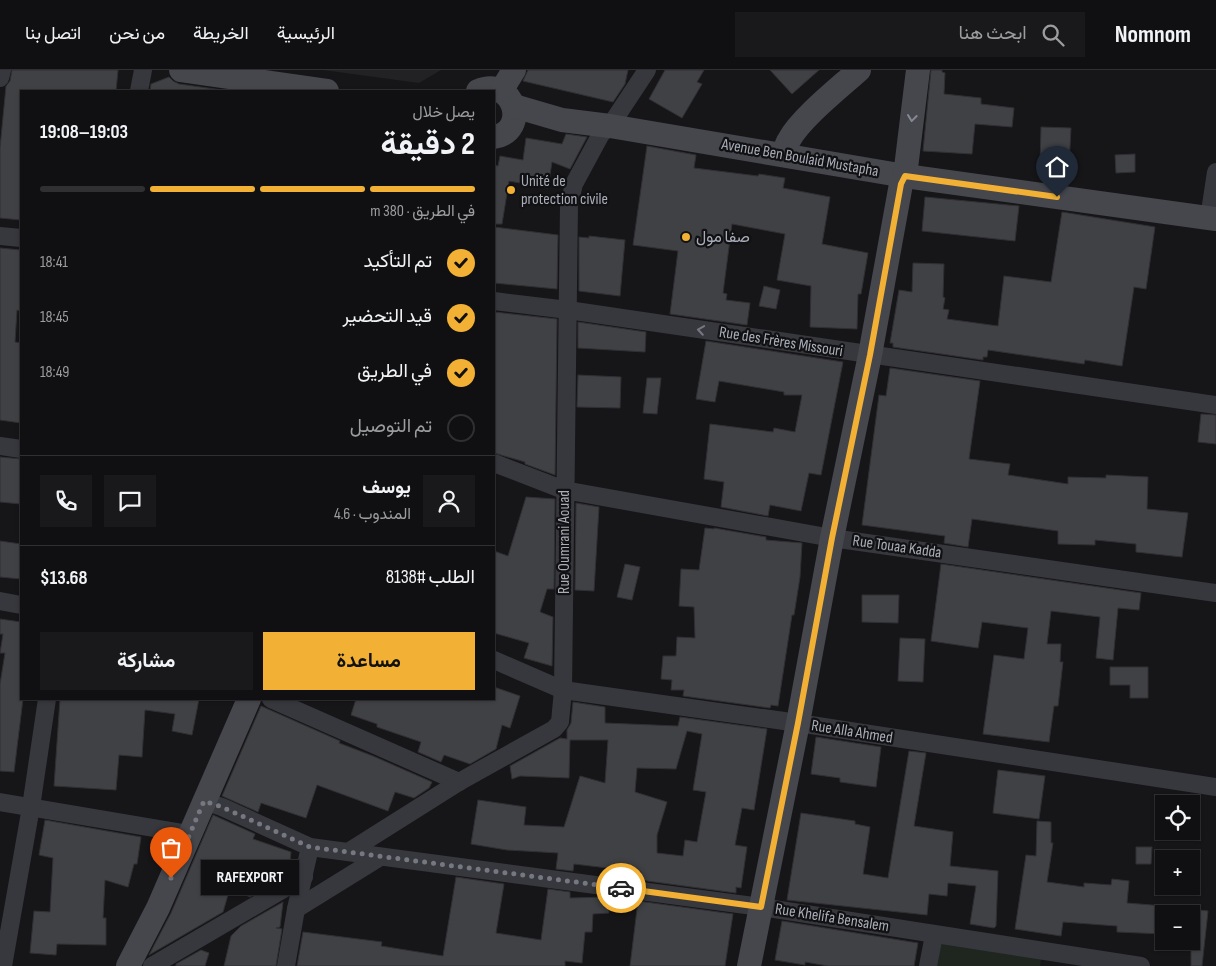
<!DOCTYPE html>
<html lang="ar">
<head>
<meta charset="utf-8">
<style>
	body { margin:0; font-family:"Sofia Sans Condensed",Vazirmatn,sans-serif; background:#19191b; color:#f1f3f6; direction:rtl; height:100vh; display:flex; flex-direction:column; font-size:19px; white-space:nowrap }
	* { box-sizing:border-box; margin:0 }
	p { font-size:16px; color:#9c9d9f }
	.icon { flex:none; width:28px; height:28px; fill:none; stroke:currentColor; stroke-width:2; stroke-linecap:round; stroke-linejoin:round }
	.map { position:relative; flex:1; overflow:hidden; direction:ltr }
	.panel { position:absolute; left:20px; top:20px; width:475px; height:610px; display:flex; flex-direction:column; background:#101012; border-radius:0px; box-shadow:0 1px 4px #0004,0 0 0 1px #303032; direction:rtl }
	.panel>* { flex:none }
	.controls { position:absolute; left:1155px; top:725px; display:grid; gap:10px }
	.controls a { display:grid; place-items:center; width:45px; height:45px; border-radius:0px; background:#101012; box-shadow:0 1px 4px #0004,0 0 0 1px #303032; font-size:25px }
	.pin { position:absolute; display:grid; place-items:center; width:42px; height:42px; color:#fff; margin:-51px -21px; border-radius:50% 50% 50% 0; rotate:-45deg; box-shadow:0 0 5px #0007 }
	.pin .icon { rotate:45deg }
	.courier { position:absolute; display:grid; place-items:center; width:50px; height:50px; margin:-25px; border:4px solid #f2b134; border-radius:50%; background:#fff; color:#222; box-shadow:0 1px 6px #0007 }
	.bubble { position:absolute; height:35px; border-radius:0px; background:#101012; box-shadow:0 1px 4px #0004,0 0 0 1px #303032; font-size:16px; font-weight:700; line-height:35px; text-align:center; direction:rtl }
	.head em { font-style:normal; font-weight:700 }
	.head div { display:flex; flex-direction:column-reverse }
	.head { display:flex; align-items:center; justify-content:space-between; height:85px; padding:0 20px }
	h1 { font-size:32px; font-weight:700; line-height:38px }
	.bar { display:grid; grid-template-columns:repeat(4,1fr); gap:8px 5px; align-content:center; height:60px; padding:0 20px }
	.bar i { height:6px; border-radius:4px; background:#303032 }
	.bar .current { background:#f2b134 }
	.bar p { grid-column:span 4 }
	.line { display:flex; align-items:center; gap:12px; padding:0 20px; border-top:1px solid #303032 }
	.line div { flex:1 }
	.round { display:grid; place-items:center; flex:none; width:52px; height:52px; border-radius:0px; background:#19191b }
	ol { padding:0 20px; list-style:none }
	li { display:flex; align-items:center; gap:15px; height:55px }
	li p { margin-inline-start:auto }
	li .icon { padding:5px; border-radius:50%; background:#f2b134; color:#111; stroke-width:4 }
	li:last-child { color:#9c9d9f }
	li i { width:28px; height:28px; border:2px solid #303032; border-radius:50% }
	.cta { display:flex; gap:10px; margin-top:auto; padding:10px 20px }
	.cta a { flex:1; height:58px; border-radius:0px; background:#f2b134; color:#111; font-size:20px; font-weight:700; line-height:58px; text-align:center }
	.cta a+a { background:#19191b; color:#f1f3f6 }
	header { display:flex; align-items:center; gap:30px; box-sizing:border-box; height:70px; padding:0 25px; background:#101012; border-bottom:1px solid #303032 }
	header strong { font-size:24px }
	nav { display:flex; gap:28px; margin-inline-start:auto; font-size:18px }
	.search { width:350px; height:45px; background:#19191b; display:flex; align-items:center; gap:12px; box-sizing:border-box; padding:0 18px; border-radius:0px; color:#9c9d9f; font-size:19px }
	.map>svg:first-child { display:block }
</style>
</head>
<body>
<header>
<strong>Nomnom</strong>
<div class="search"><svg class="icon" aria-label="search" viewBox="0 0 24 24"><circle cx="10" cy="10" r="6"/><path d="M15 15l6 6"/></svg>ابحث هنا</div>
<nav><a>الرئيسية</a><a>الخريطة</a><a>من نحن</a><a>اتصل بنا</a></nav>
</header>
<div class="map">
<svg width="1216" height="896" viewBox="0 0 1216 896">
	<rect width="100%" height="100%" fill="#161618"/>
	<polygon fill="#222225" points="323,0 441,0 419,13"/>
	<polygon fill="#1e261f" points="938,872 1041,888 1040,896 934,896"/>
	<g fill="#404145" stroke="#303034" fill-rule="evenodd">
		<polygon points="12,0 118,0 116,21 21,21 21,150 0,148 0,78 6,16 10,11"/>
		<polygon points="528,0 628,0 625,14 613,32 523,11"/>
		<polygon points="665,0 704,0 697,12 702,14 682,48 649,29"/>
		<polygon points="770,0 819,0 792,24"/>
		<polygon points="931,0 942,0 942,2 945,3 944,24 981,28 981,34 1014,38 1012,57 975,54 972,84 923,81"/>
		<polygon points="169,7 173,11 179,14 229,21 150,21 151,14"/>
		<polygon points="1041,57 1071,58 1069,96 1040,96"/>
		<polygon points="566,64 587,67 570,99 552,92 548,118 509,111 502,154 494,154 494,95 498,96 500,86 523,90 526,68 562,74"/>
		<polygon points="647,76 696,85 694,98 758,106 759,104 785,108 783,118 830,127 822,174 868,183 861,224 858,224 857,259 810,257 811,216 777,210 785,164 732,154 723,223 727,224 726,230 750,233 747,255 670,244 678,181 633,175"/>
		<polygon points="1135,84 1135,102 1116,103 1115,85"/>
		<polygon points="925,127 1019,136 1015,171 922,161"/>
		<polygon points="1062,142 1155,157 1146,219 1134,217 1122,296 1085,290 1084,294 988,280 987,287 983,287 983,290 893,277 893,273 890,273 899,220 912,222 913,193 944,194 943,227 945,228 943,239 949,240 947,249 998,256 1004,206 1051,212"/>
		<polygon points="494,157 558,165 557,219 494,213"/>
		<polygon points="589,166 625,170 620,226 579,221 579,167 589,168"/>
		<polygon points="0,178 21,180 21,241 17,240 15,272 21,273 21,353 0,350"/>
		<polygon points="764,216 780,220 776,239 759,236"/>
		<polygon points="494,242 557,249 555,405 525,394 525,392 494,383"/>
		<polygon points="578,252 646,262 645,282 578,278"/>
		<polygon points="706,271 843,292 821,405 809,403 801,441 770,435 768,446 721,437 724,412 704,409 710,354 773,362 774,358 795,362 802,325 784,325 784,322 719,311 715,332 696,329"/>
		<polygon points="890,298 980,311 969,389 1010,394 1008,405 1068,414 1068,407 1106,408 1106,405 1148,407 1147,439 1188,443 1182,487 1136,482 1136,474 1095,470 1095,475 1058,474 1058,461 972,449 968,477 944,473 945,466 862,455 879,325 886,326"/>
		<polygon points="578,305 621,307 620,338 577,337"/>
		<polygon points="647,308 661,308 657,344 643,343"/>
		<polygon points="1201,344 1216,345 1216,374 1198,372"/>
		<polygon points="0,387 21,389 21,434 0,432"/>
		<polygon points="526,427 555,429 554,519 547,519 540,542 553,547 552,596 524,588 529,573 494,563 494,481 508,486"/>
		<polygon points="576,433 599,437 594,521 575,520"/>
		<polygon points="705,458 714,459 714,458 766,467 766,470 802,473 800,507 794,545 792,545 778,636 771,635 770,638 683,626 684,620 671,620 672,610 661,609 663,586 676,586 677,567 695,568 694,537 679,536 681,499 699,500"/>
		<polygon points="0,471 21,474 21,509 0,507"/>
		<polygon points="625,494 640,497 632,530 617,527"/>
		<polygon points="941,494 1141,523 1139,540 1118,538 1113,590 1096,588 1100,547 1051,541 1047,574 1061,574 1060,592 1063,592 1058,636 1054,636 1049,672 983,664 994,585 1024,589 1028,558 982,552 978,578 931,571"/>
		<polygon points="862,525 899,525 898,553 862,552"/>
		<polygon points="0,549 21,552 21,629 23,629 14,702 0,701 0,614 5,583 0,583 3,564 0,564"/>
		<polygon points="900,568 925,569 923,612 898,611"/>
		<polygon points="1110,597 1148,597 1148,628 1130,628 1130,615 1110,615"/>
		<polygon points="494,617 520,626 510,658 502,655 496,679 470,694 444,685 441,692 418,682 421,672 377,657 377,654 351,645 356,629 494,629"/>
		<polygon points="60,629 199,629 192,665 172,661 175,644 145,640 142,687 119,685 116,720 54,716"/>
		<path d="M573 632 605 637V653L678 656 680 647 767 659 754 740 742 738 735 775 747 777 741 818 736 817V823L640 810 641 802 574 794 573 801 556 799 558 783 507 780 471 774 478 730 526 737 524 755 564 757 580 706 605 713 608 670H570L569 708 520 706 512 709 510 696 560 668 567 669V660L571 653ZM687 661 702 664 693 720 706 722 697 772 685 770 683 786 657 783V765L667 732 635 722 637 698 676 699Z"/>
		<polygon points="261,636 340,671 339,673 373,686 432,712 429,718 414,728 395,722 388,741 317,715 306,748 261,733 258,742 222,726"/>
		<polygon points="816,667 881,677 876,717 840,712 840,708 811,704"/>
		<polygon points="909,681 926,683 914,756 953,762 950,796 998,801 996,856 994,858 970,854 976,816 948,813 947,826 929,824 927,845 787,830 801,743 855,751 855,754 870,757 863,804 888,808"/>
		<polygon points="998,700 1045,706 1039,749 993,743"/>
		<polygon points="213,745 255,764 253,769 291,782 289,804 250,827 230,818 223,842 149,885 171,843"/>
		<polygon points="45,750 141,767 137,794 134,794 128,817 105,810 103,848 106,848 106,875 57,874 56,885 30,883 34,841 50,842 53,788 39,785"/>
		<polygon points="1037,751 1051,752 1051,773 1053,773 1047,812 1084,817 1084,813 1111,815 1112,809 1129,811 1127,833 1164,836 1164,864 1117,862 1117,856 1063,852 1061,866 1015,859 1026,785 1036,786"/>
		<polygon points="1136,777 1152,777 1151,794 1136,794"/>
		<polygon points="456,807 504,814 496,863 541,870 548,819 570,822 570,828 608,827 609,843 593,844 592,862 585,862 582,893 565,891 565,896 297,896 303,862 382,872 381,876 443,886"/>
		<polygon points="638,831 733,844 725,896 630,896"/>
		<polygon points="283,832 280,857 276,858 282,859 276,896 224,896 231,866 241,856"/>
		<polygon points="1191,839 1208,841 1202,896 1191,896"/>
		<polygon points="782,851 918,873 914,896 828,896 805,892 805,895 775,890"/>
		<polygon points="201,880 209,883 205,896 176,896 176,894"/>
	</g>
	<g fill="none" stroke-linecap="round" stroke-linejoin="round">
		<g stroke="#37383d" stroke-width="18">
			<polyline points="0,8 2,0"/>
			<polyline points="139,21 143,0"/>
			<polyline points="1209,148 1216,102"/>
			<polyline points="0,166 21,168"/>
			<polyline points="494,231 568,240 1216,335"/>
			<polyline points="0,376 21,379"/>
			<polyline points="494,393 564,420 832,468 1216,523"/>
			<polyline points="0,531 21,535"/>
			<polyline points="494,590 563,620 798,653 1216,717"/>
			<polyline points="271,629 459,712"/>
			<polyline points="204,731 222,737 310,777 761,837 1141,896"/>
			<polyline points="0,732 189,764"/>
			<polyline points="348,782 459,712 554,659 560,652 563,620 569,135 574,114 601,64 610,56 647,0"/>
			<polyline points="296,839 380,787"/>
			<polyline points="3,896 31,737 47,629"/>
			<polyline points="152,896 304,807"/>
			<polyline points="286,896 296,839 310,777"/>
			<polyline points="928,896 934,865"/>
		</g>
		<g stroke="#45474d" stroke-width="24">
			<polyline points="181,0 327,21"/>
			<path d="M478 21C514 6 530 61 494 67"/>
			<polyline points="501,21 514,0"/>
			<polyline points="514,36 562,50 610,56 905,106 1216,149"/>
			<path d="M784 85C785 80 786 74 789 70 801 48 839 18 859 0"/>
			<polyline points="128,896 158,838 249,629"/>
			<polyline points="749,896 798,653 832,468 870,285 901,114 905,106 918,0"/>
		</g>
	</g>
	<defs><path id="oneway-chevron" d="M-2-3.5L2.5 0L-2 3.5" fill="none" stroke-width="1.6" stroke-linecap="round" stroke-linejoin="round" transform="scale(1.25)"/></defs>
	<use stroke="#858993" href="#oneway-chevron" transform="translate(912 48) rotate(97)"/>
	<use stroke="#757881" href="#oneway-chevron" transform="translate(701 260) rotate(-171)"/>
	<g fill="none" stroke-linecap="round" stroke-linejoin="round">
		<polyline stroke="#757880" stroke-width="5" stroke-dasharray="0 9" points="171,808 204,731 222,737 310,777 621,818"/>
		<polyline stroke="#f2b134" stroke-width="6" points="621,818 761,837 798,653 832,468 870,285 901,114 905,106 1057,127"/>
	</g>
	<g fill="#f2b134" stroke="#111113" stroke-width="2">
		<circle cx="511" cy="120" r="5"/>
		<circle cx="686" cy="167" r="5"/>
	</g>
	<g text-anchor="middle" dominant-baseline="central" stroke-width="4.5" stroke-linejoin="round" paint-order="stroke">
		<g font-size="16" fill="#a8adb8" stroke="#111113">
			<text transform="translate(800 88) rotate(10)">Avenue Ben Boulaid Mustapha</text>
			<text transform="translate(781 272) rotate(9)">Rue des Frères Missouri</text>
			<text transform="translate(564 472) rotate(-90)">Rue Oumrani Aouad</text>
			<text transform="translate(897 477) rotate(8)">Rue Touaa Kadda</text>
			<text transform="translate(852 662) rotate(9)">Rue Alla Ahmed</text>
			<text transform="translate(832 848) rotate(9)">Rue Khelifa Bensalem</text>
		</g>
		<g font-size="16" fill="#a8adb8" stroke="#111113" text-anchor="start">
			<text x="521" y="111">Unité de<tspan x="521" dy="18">protection civile</tspan></text>
			<text x="696" y="167">صفا مول</text>
		</g>
	</g>
</svg>
<div class="controls">
<a><svg class="icon" aria-label="locate" viewBox="0 0 24 24"><circle cx="12" cy="12" r="6"/><path d="M12 2v4M12 18v4M2 12h4M18 12h4"/></svg></a>
<a>+</a>
<a>−</a>
</div>
<div class="pin" style="left:171px;top:808px;background:#ea580c"><svg class="icon" aria-label="bag" viewBox="0 0 24 24"><path d="M5 8h14l-1 12H6zM9 8a3 3 0 0 1 6 0"/></svg></div>
<div class="pin" style="left:1057px;top:127px;background:#1f2937"><svg class="icon" aria-label="home" viewBox="0 0 24 24"><path d="M3 11l9-7 9 7M6 9v11h12V9"/></svg></div>
<div class="courier" style="left:621px;top:818px"><svg class="icon" aria-label="car" viewBox="0 0 24 24"><path d="M5 17H2v-5l4-1 3-4h7l3 4 3 1v5h-3M9 17h6M6 11h13"/><circle cx="7" cy="17" r="2"/><circle cx="17" cy="17" r="2"/></svg></div>
<div class="bubble" style="left:201px;top:790px;width:98px">RAFEXPORT</div>
<section class="panel">
<div class="head"><div><h1>2 دقيقة</h1><p>يصل خلال</p></div><em>19:03–19:08</em></div>
<div class="bar"><i class="current"></i><i class="current"></i><i class="current"></i><i></i><p>في الطريق · 380 m</p></div>
<ol>
<li><svg class="icon" aria-label="check" viewBox="0 0 24 24"><path d="M5 12l5 5 9-10"/></svg>تم التأكيد<p>18:41</p></li>
<li><svg class="icon" aria-label="check" viewBox="0 0 24 24"><path d="M5 12l5 5 9-10"/></svg>قيد التحضير<p>18:45</p></li>
<li><svg class="icon" aria-label="check" viewBox="0 0 24 24"><path d="M5 12l5 5 9-10"/></svg>في الطريق<p>18:49</p></li>
<li><i></i>تم التوصيل</li>
</ol>
<div class="line" style="height:90px"><a class="round"><svg class="icon" aria-label="person" viewBox="0 0 24 24"><circle cx="12" cy="8" r="4"/><path d="M4 21q1-7 8-7t8 7"/></svg></a><div><b>يوسف</b><p>المندوب · 4.6</p></div><a class="round"><svg class="icon" aria-label="chat" viewBox="0 0 24 24"><path d="M4 5h16v11H9l-5 4z"/></svg></a><a class="round"><svg class="icon" aria-label="phone" viewBox="0 0 24 24"><path d="M5 4h4l2 5-3 2q2 4 5 5l2-3 5 2v4C11 20 4 13 5 4z"/></svg></a></div>
<div class="line" style="height:65px"><div>الطلب #8138</div><b>$13.68</b></div>
<div class="cta"><a>مساعدة</a><a>مشاركة</a></div>
</section>
</div>
</body>
</html>
